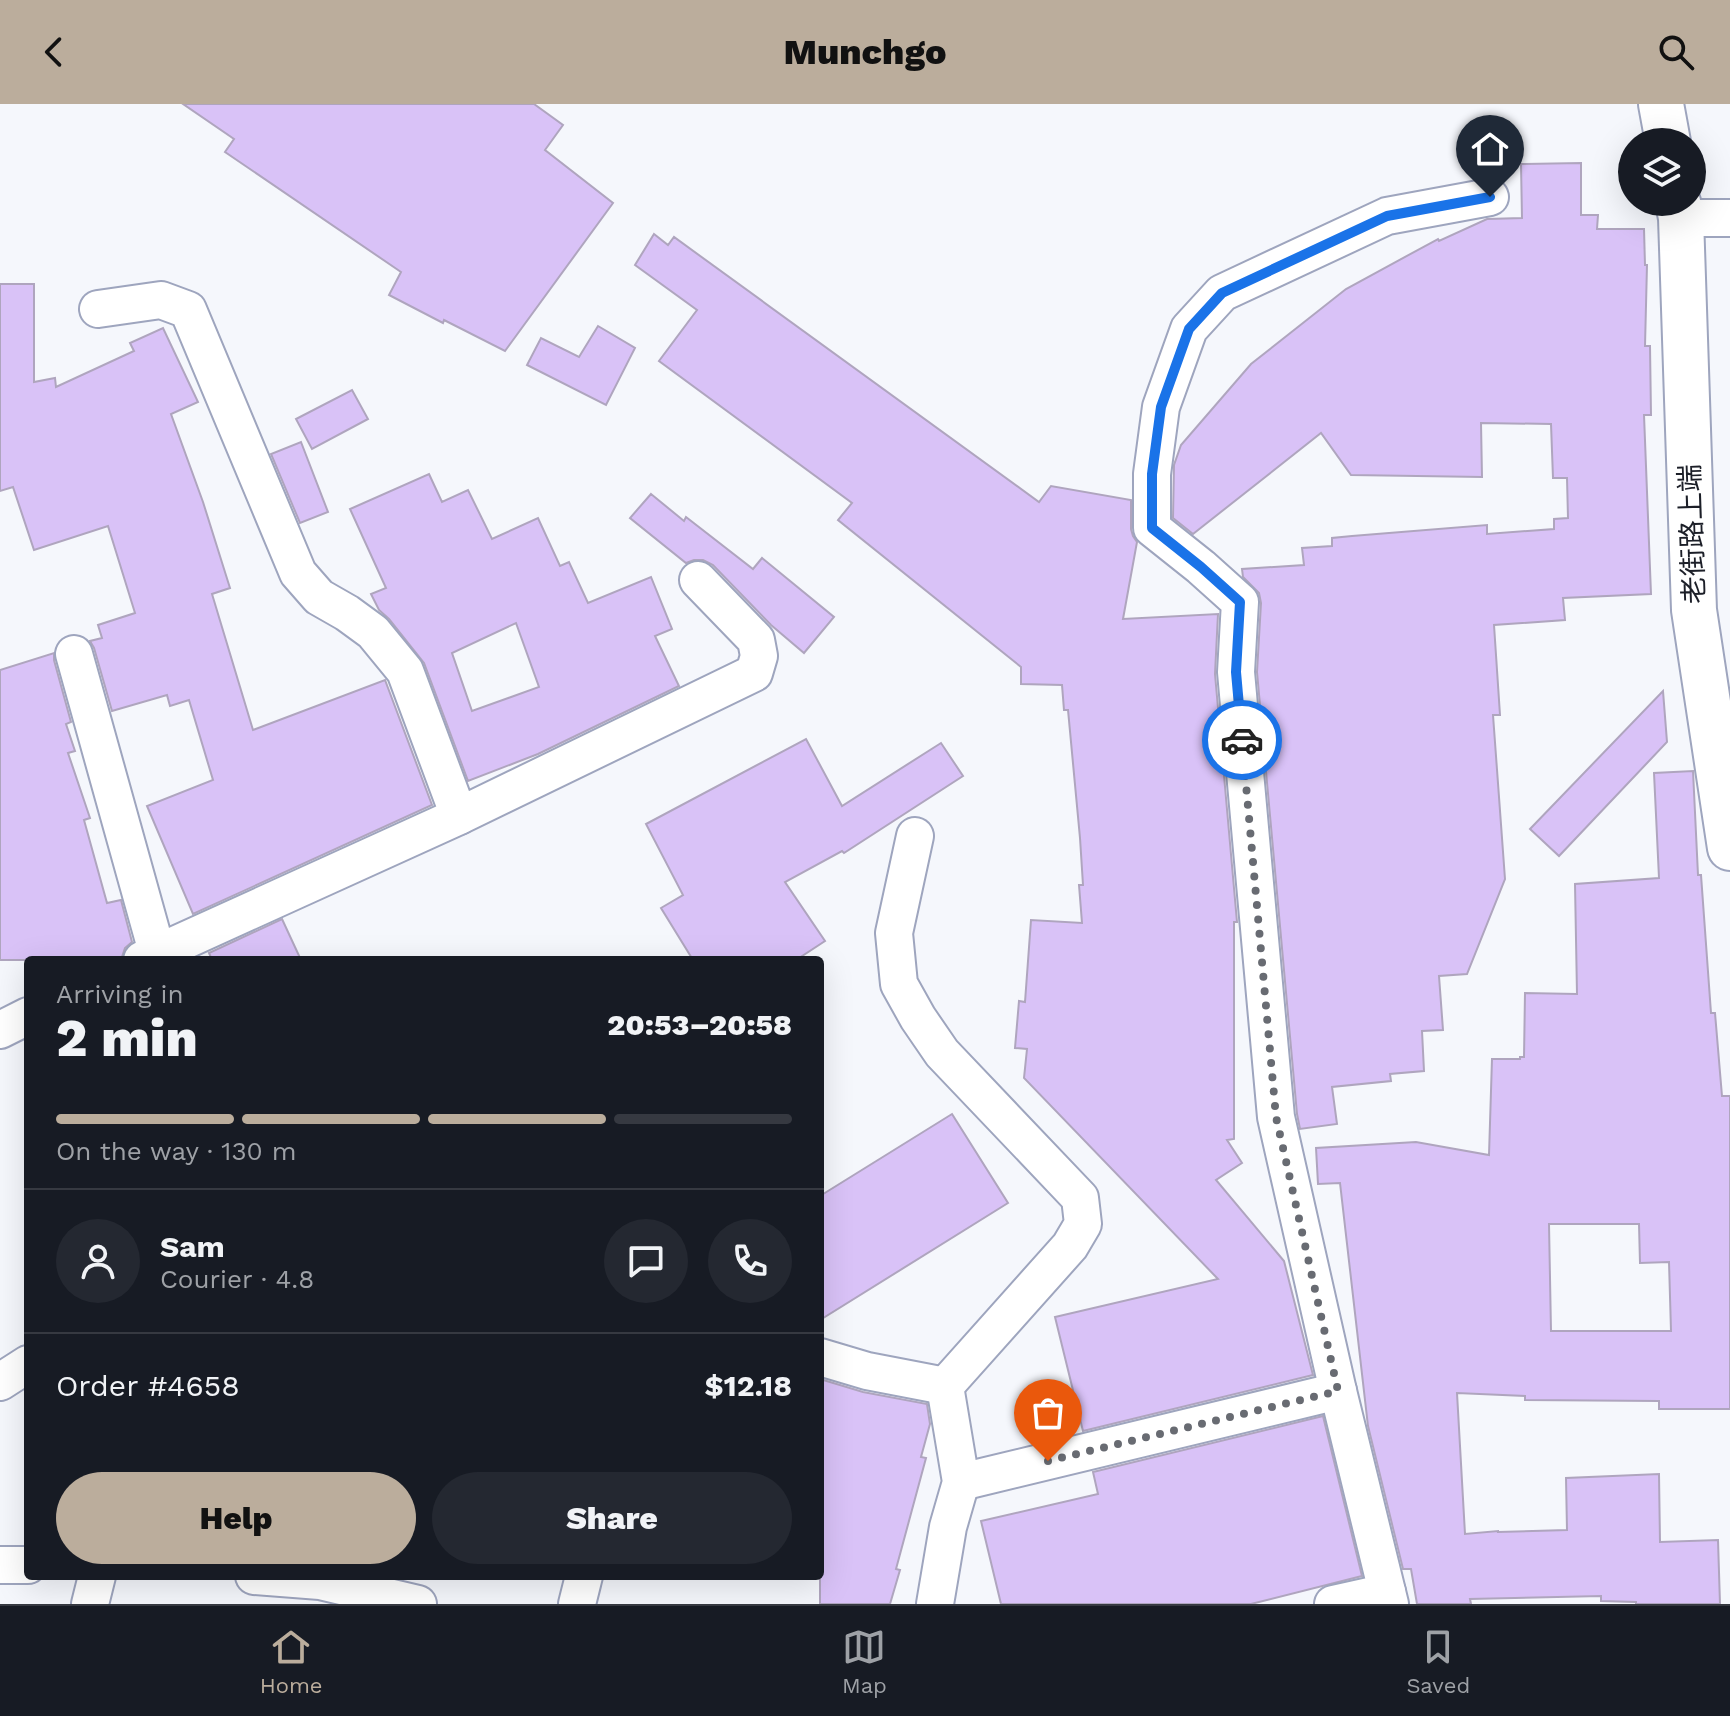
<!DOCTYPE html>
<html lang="en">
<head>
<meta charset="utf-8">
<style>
	body { margin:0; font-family:"Work Sans","Noto Sans SC",sans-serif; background:#242831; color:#f1f3f6; height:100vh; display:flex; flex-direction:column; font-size:30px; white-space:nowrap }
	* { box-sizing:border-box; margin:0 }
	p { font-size:26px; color:#9ea1a6 }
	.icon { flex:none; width:44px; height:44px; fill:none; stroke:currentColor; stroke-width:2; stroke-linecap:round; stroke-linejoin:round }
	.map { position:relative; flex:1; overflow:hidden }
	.panel { position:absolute; left:24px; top:852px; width:800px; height:624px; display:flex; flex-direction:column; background:#171b24; border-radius:8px; box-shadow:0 8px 32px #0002 }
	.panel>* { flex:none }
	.fabs { position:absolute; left:1618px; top:24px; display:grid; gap:16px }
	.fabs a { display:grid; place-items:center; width:88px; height:88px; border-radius:50%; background:#171b24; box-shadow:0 8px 32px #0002; font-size:40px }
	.pin { position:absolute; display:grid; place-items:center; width:68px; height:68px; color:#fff; margin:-82px -34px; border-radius:50% 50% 50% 0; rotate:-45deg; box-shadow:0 0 8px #0007 }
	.pin .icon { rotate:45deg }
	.courier { position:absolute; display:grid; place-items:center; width:80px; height:80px; margin:-40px; border:6px solid #1a73e8; border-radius:50%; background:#fff; color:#222; box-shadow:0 2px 10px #0007 }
	.head em { font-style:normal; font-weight:800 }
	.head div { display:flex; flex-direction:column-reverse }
	.head { display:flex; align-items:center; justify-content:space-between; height:136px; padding:0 32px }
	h1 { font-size:52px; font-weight:800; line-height:60px }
	.bar { display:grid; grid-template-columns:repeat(4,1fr); gap:12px 8px; align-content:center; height:96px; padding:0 32px }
	.bar i { height:10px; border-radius:6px; background:#363941 }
	.bar .active { background:#bbad9c }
	.bar p { grid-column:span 4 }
	.line { display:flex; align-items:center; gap:20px; padding:0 32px; border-top:2px solid #363941 }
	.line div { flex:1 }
	.round { display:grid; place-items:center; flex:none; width:84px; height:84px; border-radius:42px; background:#242831 }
	.button { display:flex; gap:16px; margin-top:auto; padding:16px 32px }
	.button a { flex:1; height:92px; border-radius:48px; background:#bbad9c; color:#111; font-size:32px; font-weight:800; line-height:92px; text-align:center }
	.button a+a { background:#242831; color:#f1f3f6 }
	header { display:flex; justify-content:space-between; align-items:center; height:104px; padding:0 32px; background:#bbad9c; color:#111; font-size:36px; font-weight:800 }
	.dock { display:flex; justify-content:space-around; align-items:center; height:112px; border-top:2px solid #363941; background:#171b24; font-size:22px; color:#9ea1a6 }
	.dock a { display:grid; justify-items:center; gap:4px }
	.dock .active { color:#bbad9c }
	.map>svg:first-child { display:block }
</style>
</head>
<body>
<header><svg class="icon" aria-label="back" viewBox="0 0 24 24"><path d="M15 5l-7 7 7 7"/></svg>Munchgo<svg class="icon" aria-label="search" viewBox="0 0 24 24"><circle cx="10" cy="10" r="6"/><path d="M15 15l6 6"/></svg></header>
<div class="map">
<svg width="1730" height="1500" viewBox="0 0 1730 1500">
	<rect width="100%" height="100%" fill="#f5f7fc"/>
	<g fill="#d9c2f7" stroke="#afa5be" stroke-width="2" fill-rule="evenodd">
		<polygon points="183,0 534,0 563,21 545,46 613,99 505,247 444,216 443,219 389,191 401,168 225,48 234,35"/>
		<polygon points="1581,59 1581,111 1598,111 1597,125 1644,125 1645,161 1647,161 1645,242 1650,242 1651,311 1644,311 1651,490 1563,494 1565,516 1494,521 1500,611 1493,611 1505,775 1467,870 1439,872 1443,926 1422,927 1424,967 1390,970 1391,977 1332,983 1337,1020 1300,1025 1297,1010 1257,568 1261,499 1259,489 1243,473 1242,465 1304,461 1302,444 1332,442 1332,434 1352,432 1487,421 1487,430 1554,425 1554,415 1568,414 1567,374 1553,374 1551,320 1481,319 1482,373 1351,371 1321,329 1193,430 1173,414 1174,361 1181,341 1251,260 1346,185 1438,135 1439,137 1487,115 1522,114 1521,60"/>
		<polygon points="654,130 668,141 674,133 1039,398 1051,382 1131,396 1131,425 1133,432 1137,438 1123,515 1218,510 1215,570 1237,818 1234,818 1234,1035 1227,1036 1242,1059 1216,1076 1284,1157 1313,1271 1083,1327 1055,1213 1218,1175 1024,974 1027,945 1015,944 1019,897 1025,898 1031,816 1082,819 1079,781 1083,781 1080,734 1068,606 1064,606 1062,581 1021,580 1021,563 838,416 852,399 659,257 697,206 635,161"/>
		<polygon points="0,180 34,180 34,278 55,274 56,283 134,247 130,239 163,224 198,298 171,310 203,398 230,484 212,490 253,626 385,576 432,701 193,810 147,702 213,676 189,596 170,602 167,591 112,607 94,544 90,537 102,534 98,521 135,509 108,422 34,446 13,383 0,387"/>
		<polygon points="598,222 635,244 606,301 527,261 541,234 579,253"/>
		<polygon points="352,286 368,315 312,345 296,315"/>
		<polygon points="301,338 328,408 300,419 271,350"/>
		<path d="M429 370 442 398 468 386 492 435 538 414 560 462 569 458 588 499 651 473 672 525 655 532 679 582 538 650 468 677 424 559 389 515 379 506 371 490 386 484 350 405ZM516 519 539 583 472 607 452 549Z"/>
		<polygon points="651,390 684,417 686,413 753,465 762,454 834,513 804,549 771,521 713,461 703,456 694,456 686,459 630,414"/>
		<polygon points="54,549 54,556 71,618 66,620 75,647 68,649 90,714 84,716 107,799 121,796 132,838 125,844 121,856 0,856 0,566"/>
		<polygon points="1663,587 1667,638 1559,752 1530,725"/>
		<polygon points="806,635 842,702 941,639 963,672 844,749 842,747 785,778 825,837 796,856 693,856 661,804 683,791 646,720"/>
		<path d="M1693 667 1698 771H1701L1711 909H1715L1722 992H1730V1305H1659V1297L1525 1296V1292L1457 1289 1465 1430 1498 1427V1428L1567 1426 1566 1374 1659 1370 1660 1438 1718 1436 1720 1500H1636V1498L1601 1497V1492L1470 1495 1471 1500H1417L1411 1465H1403L1368 1322 1340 1079 1318 1080 1316 1044 1416 1038 1489 1051 1492 955H1520V953H1524L1525 889 1577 890 1575 780 1659 774 1654 669ZM1549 1120H1639L1640 1159 1669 1158 1671 1227H1551Z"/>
		<polygon points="282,815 301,856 212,856 209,849"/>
		<polygon points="952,1010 1008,1099 820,1216 820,1092"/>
		<polygon points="820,1275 863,1288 927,1300 930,1320 921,1353 926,1354 896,1465 900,1466 890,1500 820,1500"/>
		<polygon points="1323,1312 1362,1472 1251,1500 1001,1500 981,1417 1098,1390 1093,1368"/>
	</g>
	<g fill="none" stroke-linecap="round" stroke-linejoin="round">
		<g stroke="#9ea5be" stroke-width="40">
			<g id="minor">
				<polyline points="1681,114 1730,114"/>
				<polyline points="98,205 161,196 188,206 298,469 319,493 347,509 373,528 405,567 459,712"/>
				<polyline points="74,550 157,848"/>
				<polyline points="915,732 894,829 899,880 918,914 942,949 1080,1094 1083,1120 1070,1142 945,1282"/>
				<polyline points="142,856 459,712 754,569 759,552 756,536 698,476"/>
				<polyline points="0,926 28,912"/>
				<polyline points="820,1253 867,1267 945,1282"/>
				<polyline points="0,1278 28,1260"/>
				<polyline points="961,1378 1338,1287"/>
				<polyline points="0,1461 28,1461"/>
				<polyline points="254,1472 320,1477 418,1500"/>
				<polyline points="90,1500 97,1472"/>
				<polyline points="577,1500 584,1472"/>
				<polyline points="935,1500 948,1423 961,1378 945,1282"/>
				<polyline points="1333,1500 1387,1488"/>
				<polyline points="1390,1500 1338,1287 1276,1013 1236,568 1240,498 1201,463 1152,424 1152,370 1161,303 1189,225 1222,189 1387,112 1490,93"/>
			</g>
		</g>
		<g stroke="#9ea5be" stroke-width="48">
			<g id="secondary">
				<polyline points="1661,0 1668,38"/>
				<polyline points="1678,98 1681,114 1694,506 1730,744"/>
			</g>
		</g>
		<use href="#minor" stroke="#fff" stroke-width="36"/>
		<use href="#secondary" stroke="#fff" stroke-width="44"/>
	</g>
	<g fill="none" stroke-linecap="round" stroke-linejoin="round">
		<polyline stroke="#686b72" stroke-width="8" stroke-dasharray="0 14.4" points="1048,1357 1338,1287 1276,1013 1242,636"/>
		<polyline stroke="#1a73e8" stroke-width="10" points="1242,636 1236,568 1240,498 1201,463 1152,424 1152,370 1161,303 1189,225 1222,189 1387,112 1490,93"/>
	</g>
	<g text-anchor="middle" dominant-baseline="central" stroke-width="6" stroke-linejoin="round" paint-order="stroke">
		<g font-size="28" fill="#1c1f28" stroke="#fff">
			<text transform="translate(1692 430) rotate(-92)">老街路上端</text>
		</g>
	</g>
</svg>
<div class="fabs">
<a><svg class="icon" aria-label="layers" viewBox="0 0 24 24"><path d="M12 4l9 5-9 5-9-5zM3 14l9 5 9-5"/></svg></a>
</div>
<div class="pin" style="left:1048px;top:1357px;background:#ea580c"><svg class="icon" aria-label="bag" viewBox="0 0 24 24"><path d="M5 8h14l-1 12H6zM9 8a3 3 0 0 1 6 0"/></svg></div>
<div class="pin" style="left:1490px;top:93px;background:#1f2937"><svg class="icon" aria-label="home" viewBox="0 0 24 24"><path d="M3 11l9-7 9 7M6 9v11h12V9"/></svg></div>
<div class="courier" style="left:1242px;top:636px"><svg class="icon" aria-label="car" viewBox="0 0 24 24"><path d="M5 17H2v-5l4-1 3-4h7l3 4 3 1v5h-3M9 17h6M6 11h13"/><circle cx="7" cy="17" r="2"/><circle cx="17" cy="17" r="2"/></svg></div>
<section class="panel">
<div class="head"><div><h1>2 min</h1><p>Arriving in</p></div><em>20:53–20:58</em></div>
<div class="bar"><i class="active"></i><i class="active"></i><i class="active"></i><i></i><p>On the way · 130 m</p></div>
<div class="line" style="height:144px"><a class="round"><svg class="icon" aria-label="person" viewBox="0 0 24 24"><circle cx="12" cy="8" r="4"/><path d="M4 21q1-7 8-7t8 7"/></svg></a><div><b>Sam</b><p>Courier · 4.8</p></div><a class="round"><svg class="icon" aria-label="chat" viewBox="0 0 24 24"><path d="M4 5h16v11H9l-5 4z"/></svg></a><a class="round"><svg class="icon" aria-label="phone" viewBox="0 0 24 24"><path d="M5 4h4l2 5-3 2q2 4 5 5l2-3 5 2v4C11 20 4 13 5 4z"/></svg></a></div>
<div class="line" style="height:104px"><div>Order #4658</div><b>$12.18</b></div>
<div class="button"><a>Help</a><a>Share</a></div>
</section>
</div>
<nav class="dock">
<a class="active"><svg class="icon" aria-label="home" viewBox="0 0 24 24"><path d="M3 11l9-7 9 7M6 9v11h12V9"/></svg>Home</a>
<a><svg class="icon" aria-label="map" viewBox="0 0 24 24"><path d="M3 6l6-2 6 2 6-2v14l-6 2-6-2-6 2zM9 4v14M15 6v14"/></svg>Map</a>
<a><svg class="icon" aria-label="saved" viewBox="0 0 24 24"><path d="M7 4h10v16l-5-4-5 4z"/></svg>Saved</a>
</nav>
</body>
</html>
